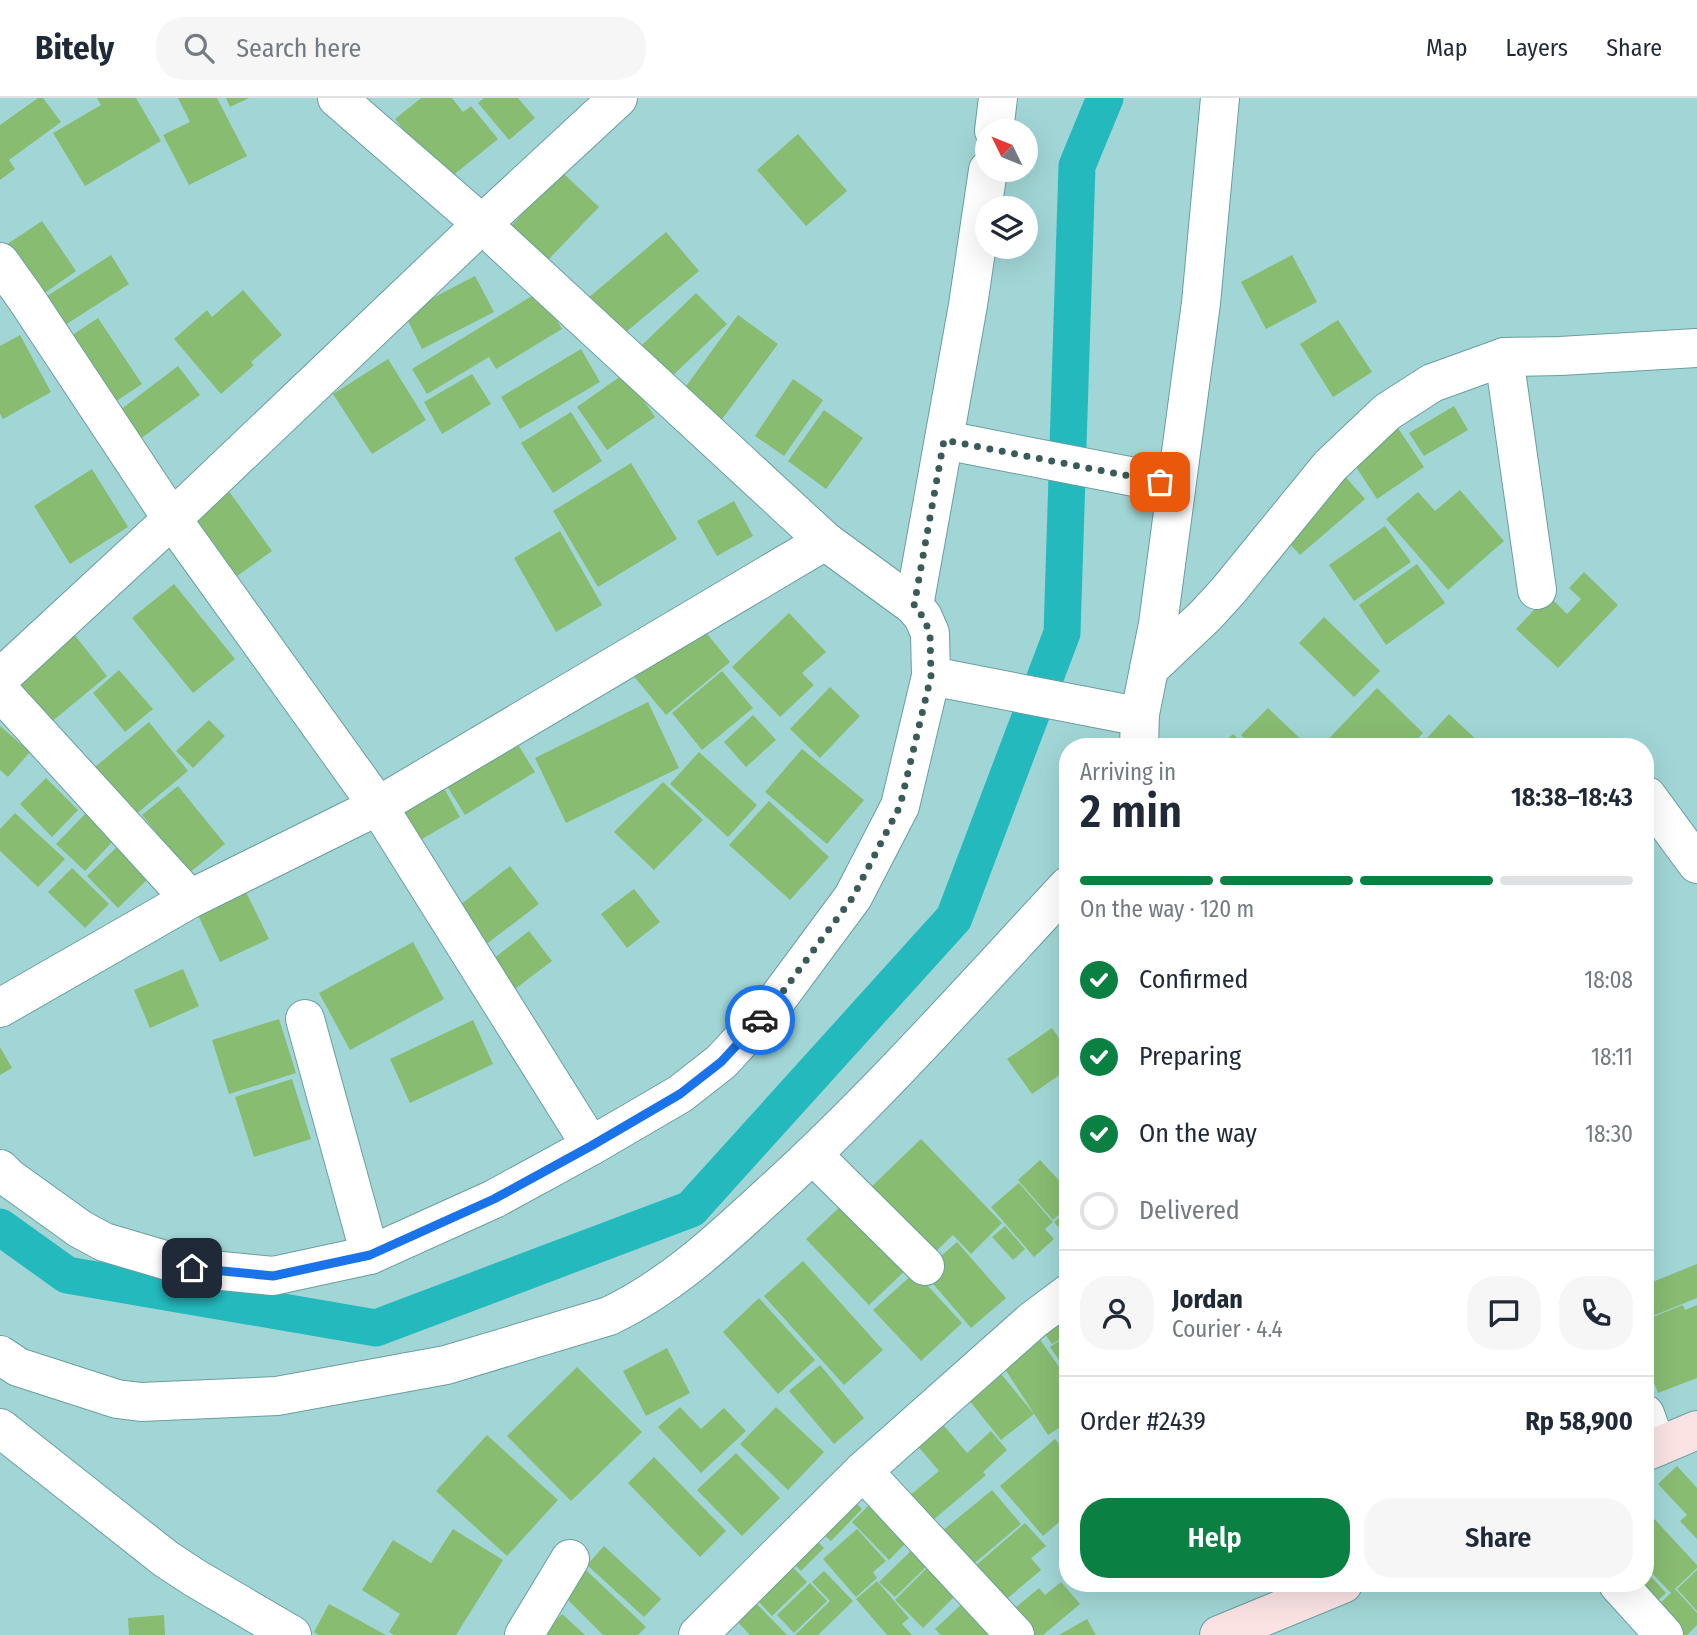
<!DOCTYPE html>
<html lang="en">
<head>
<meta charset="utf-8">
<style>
	body { margin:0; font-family:"Fira Sans Condensed",sans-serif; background:#f6f6f7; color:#1f2937; height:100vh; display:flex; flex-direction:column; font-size:26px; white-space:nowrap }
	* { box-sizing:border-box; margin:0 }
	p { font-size:23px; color:#747a83 }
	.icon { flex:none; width:38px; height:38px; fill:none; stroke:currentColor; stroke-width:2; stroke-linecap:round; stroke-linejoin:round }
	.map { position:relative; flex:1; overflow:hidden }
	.sheet { position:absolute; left:1059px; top:640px; width:595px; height:854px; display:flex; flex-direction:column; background:#fff; border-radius:28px; box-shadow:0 7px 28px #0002 }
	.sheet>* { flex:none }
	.needle { width:46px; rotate:313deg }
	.buttons { position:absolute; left:975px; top:21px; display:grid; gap:14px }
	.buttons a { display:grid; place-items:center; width:63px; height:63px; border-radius:50%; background:#fff; box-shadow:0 7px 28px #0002; font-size:35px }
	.pin { position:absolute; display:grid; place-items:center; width:60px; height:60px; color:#fff; margin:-30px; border-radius:14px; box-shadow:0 4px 10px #0006 }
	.courier { position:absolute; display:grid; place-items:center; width:70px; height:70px; margin:-35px; border:5px solid #1a73e8; border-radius:50%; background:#fff; color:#222; box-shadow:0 2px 9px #0007 }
	.headline em { font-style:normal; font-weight:600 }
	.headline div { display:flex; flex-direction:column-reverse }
	.headline { display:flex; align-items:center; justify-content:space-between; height:119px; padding:0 21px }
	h1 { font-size:46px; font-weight:600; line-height:52px }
	.bar { display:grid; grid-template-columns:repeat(4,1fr); gap:10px 7px; align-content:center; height:84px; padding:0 21px }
	.bar i { height:9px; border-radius:5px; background:#e0e1e3 }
	.bar .current { background:#0b8043 }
	.bar p { grid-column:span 4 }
	.line { display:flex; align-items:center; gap:18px; padding:0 21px; border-top:2px solid #e0e1e3 }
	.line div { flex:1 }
	.round { display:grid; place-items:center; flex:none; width:74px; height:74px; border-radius:28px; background:#f6f6f7 }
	ol { padding:0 21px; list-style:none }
	li { display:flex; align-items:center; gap:21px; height:77px }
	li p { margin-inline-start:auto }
	li .icon { padding:7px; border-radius:50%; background:#0b8043; color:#fff; stroke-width:4 }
	li:last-child { color:#747a83 }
	li i { width:38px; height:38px; border:4px solid #e0e1e3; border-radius:50% }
	.primary-button { display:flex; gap:14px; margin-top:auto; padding:14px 21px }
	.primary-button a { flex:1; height:80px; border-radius:28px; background:#0b8043; color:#fff; font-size:28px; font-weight:600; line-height:80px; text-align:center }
	.primary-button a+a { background:#f6f6f7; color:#1f2937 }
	header { display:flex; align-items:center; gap:42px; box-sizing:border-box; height:98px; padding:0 35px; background:#fff; border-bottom:2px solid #e0e1e3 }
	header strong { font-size:33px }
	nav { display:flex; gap:38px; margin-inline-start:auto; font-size:24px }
	.search { width:490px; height:63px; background:#f6f6f7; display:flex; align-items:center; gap:18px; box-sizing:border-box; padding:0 24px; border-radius:28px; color:#747a83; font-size:26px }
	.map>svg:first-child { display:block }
</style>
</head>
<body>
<header>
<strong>Bitely</strong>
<div class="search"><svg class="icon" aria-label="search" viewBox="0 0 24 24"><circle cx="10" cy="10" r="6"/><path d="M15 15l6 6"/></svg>Search here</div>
<nav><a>Map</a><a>Layers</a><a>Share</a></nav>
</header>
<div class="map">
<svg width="1697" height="1537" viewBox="0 0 1697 1537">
	<rect width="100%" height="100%" fill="#a2d6d6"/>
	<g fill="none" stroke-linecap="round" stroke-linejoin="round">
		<polyline stroke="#24babd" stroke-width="37" points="0,1129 67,1177 376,1230 691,1111 954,820 1062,535 1077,68 1105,0"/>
	</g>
	<g fill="#88bc71">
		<polygon points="38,0 43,0 61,24 9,62 15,71 0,82 0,27"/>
		<polygon points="97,0 136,0 161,43 85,88 53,35 101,7"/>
		<polygon points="178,0 217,0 247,58 189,87 163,37 190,24"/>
		<polygon points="226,0 249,0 230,9"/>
		<polygon points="421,0 452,0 463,14 471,8 498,41 445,84 395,21"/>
		<polygon points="484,0 518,0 535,20 509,42 478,5"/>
		<polygon points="798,36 847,93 806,128 757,72"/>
		<polygon points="562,74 599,109 546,164 510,129"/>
		<polygon points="42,123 76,173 32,204 0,151"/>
		<polygon points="666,134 699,173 620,239 587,201"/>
		<polygon points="111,157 129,186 62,229 44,200"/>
		<polygon points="1292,157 1317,204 1266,231 1241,184"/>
		<polygon points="475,178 494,214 422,251 404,215"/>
		<polygon points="243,192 282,237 251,264 254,267 221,296 174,241 207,212 212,219"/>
		<polygon points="540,193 562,231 496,271 489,259 427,296 412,271"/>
		<polygon points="696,195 727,226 670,280 640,249"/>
		<polygon points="738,217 778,246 720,324 681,295"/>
		<polygon points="98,220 142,286 109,308 65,242"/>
		<polygon points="1338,222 1372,274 1333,299 1300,246"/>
		<polygon points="20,237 51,294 3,321 0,316 0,248"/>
		<polygon points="581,251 600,284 520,331 501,299"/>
		<polygon points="388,261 426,322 372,356 333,296"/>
		<polygon points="178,268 200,297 128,350 107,322"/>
		<polygon points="625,275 655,319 607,352 577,309"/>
		<polygon points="472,276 491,306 442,336 424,304"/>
		<polygon points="793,281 823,302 784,358 755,338"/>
		<polygon points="1454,308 1468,332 1424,358 1409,335"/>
		<polygon points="824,312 863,340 826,391 788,363"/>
		<polygon points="571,314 602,363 553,395 521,345"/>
		<polygon points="1394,324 1424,369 1377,401 1347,355"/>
		<polygon points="631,365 677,441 598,489 553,413"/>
		<polygon points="92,371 128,429 70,466 34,408"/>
		<polygon points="1344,377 1365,401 1300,457 1279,434"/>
		<polygon points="228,392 272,453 226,486 183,425"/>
		<polygon points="1460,392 1504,443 1448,492 1386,421 1418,394 1435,413"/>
		<polygon points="734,403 753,438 717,458 697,423"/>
		<polygon points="1385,428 1411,464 1354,503 1329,467"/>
		<polygon points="560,433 602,507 556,534 514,460"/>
		<polygon points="1417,466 1445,505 1386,547 1359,507"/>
		<polygon points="1584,474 1618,507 1558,570 1516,531 1548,497 1567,516 1581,501 1569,490"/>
		<polygon points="174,486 235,561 193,595 132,520"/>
		<polygon points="789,515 826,554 802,575 814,587 780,619 732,569"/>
		<polygon points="1324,519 1380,573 1354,599 1299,545"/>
		<polygon points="696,522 730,564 666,617 631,575"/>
		<polygon points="70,531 107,578 44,630 6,582"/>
		<polygon points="119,572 153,611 125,634 93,595"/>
		<polygon points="722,573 753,610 702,652 672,615"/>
		<polygon points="830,589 860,618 820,660 790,631"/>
		<polygon points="1377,590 1423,635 1410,649 1321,649"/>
		<polygon points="648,604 679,670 566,725 535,660"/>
		<polygon points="1268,610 1307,647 1305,649 1253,649 1241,637"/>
		<polygon points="1449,616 1482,647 1480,649 1437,649 1427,640"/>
		<polygon points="753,617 776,642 746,669 724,644"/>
		<polygon points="209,622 225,638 193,670 176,653"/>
		<polygon points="149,624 188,673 129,722 89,674"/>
		<polygon points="0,628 30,654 8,679 0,672"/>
		<polygon points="1233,636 1247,649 1219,649"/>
		<polygon points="512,637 535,674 465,717 442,680"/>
		<polygon points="802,651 864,702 827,746 765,694"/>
		<polygon points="699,654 757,707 728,739 670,686"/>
		<polygon points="46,680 78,712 52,739 20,706"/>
		<polygon points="440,683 460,719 410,748 389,712"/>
		<polygon points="663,684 703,722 654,772 614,734"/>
		<polygon points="178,688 225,746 189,775 142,717"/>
		<polygon points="769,703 829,759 790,802 729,747"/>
		<polygon points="87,714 115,741 85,773 56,746"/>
		<polygon points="15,715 65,761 38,789 0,753 0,731"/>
		<polygon points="121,745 152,777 118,810 87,778"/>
		<polygon points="510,768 539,806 480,851 451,814"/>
		<polygon points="72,770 109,806 85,830 48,794"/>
		<polygon points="634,791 660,824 627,850 601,816"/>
		<polygon points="246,794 269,841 220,864 198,817"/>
		<polygon points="529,833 552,863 511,894 488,865"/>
		<polygon points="413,844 444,901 350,952 319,895"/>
		<polygon points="183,871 199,908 150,930 134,892"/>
		<polygon points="279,921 296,975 229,996 212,942"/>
		<polygon points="473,922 493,966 410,1005 390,961"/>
		<polygon points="1052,930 1068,953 1068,971 1032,996 1007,961"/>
		<polygon points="0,949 12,970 0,977"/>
		<polygon points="292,981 311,1041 254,1059 235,999"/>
		<polygon points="921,1041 1002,1125 971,1156 953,1137 929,1160 866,1094"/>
		<polygon points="1040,1062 1068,1092 1068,1109 1053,1122 1018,1082"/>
		<polygon points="1019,1085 1053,1124 1045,1131 1054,1141 1034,1159 991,1109"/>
		<polygon points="846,1103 909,1169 869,1207 806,1141"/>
		<polygon points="1068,1112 1068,1140 1054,1124"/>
		<polygon points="1005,1128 1025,1151 1013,1162 992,1139"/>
		<polygon points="957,1144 1006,1200 971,1230 923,1174"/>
		<polygon points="803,1163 883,1252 844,1287 764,1198"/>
		<polygon points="1697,1166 1697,1200 1645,1221 1645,1187"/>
		<polygon points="915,1174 962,1225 921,1263 873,1212"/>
		<polygon points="759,1200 815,1262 778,1296 723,1234"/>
		<polygon points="1068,1201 1068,1236 1052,1246 1036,1223"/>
		<polygon points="1683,1207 1685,1212 1697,1207 1697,1280 1658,1295 1645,1261 1645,1222"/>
		<polygon points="1037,1237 1068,1282 1068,1324 1048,1337 999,1262"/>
		<polygon points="1068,1237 1068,1275 1050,1249"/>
		<polygon points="667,1250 690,1295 646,1318 623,1273"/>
		<polygon points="992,1265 1034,1316 1001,1342 960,1291"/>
		<polygon points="820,1267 864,1320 834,1346 789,1293"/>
		<polygon points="577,1269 642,1334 571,1403 507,1338"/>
		<polygon points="680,1309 701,1331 724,1310 746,1333 701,1375 658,1329"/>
		<polygon points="776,1309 824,1354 788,1392 740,1346"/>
		<polygon points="935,1317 967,1355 991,1333 1007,1352 983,1374 986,1377 924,1430 902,1404 939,1373 910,1339"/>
		<polygon points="487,1337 558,1402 507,1458 436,1393"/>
		<polygon points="1055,1341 1068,1356 1068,1416 1043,1438 1000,1388"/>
		<polygon points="736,1355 780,1400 742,1438 697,1392"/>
		<polygon points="654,1359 726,1433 700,1459 628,1385"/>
		<polygon points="1677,1368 1697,1390 1697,1441 1680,1423 1687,1417 1658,1386"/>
		<polygon points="992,1392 1021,1426 964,1474 935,1439"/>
		<polygon points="845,1394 862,1411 831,1443 813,1427"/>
		<polygon points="873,1403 910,1441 889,1462 852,1424"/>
		<polygon points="1645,1411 1697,1467 1697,1470 1675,1491 1697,1515 1697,1527 1687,1537 1683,1537 1670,1523 1647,1517 1671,1495 1645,1468"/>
		<polygon points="1025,1425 1046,1448 1031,1460 1041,1472 996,1510 967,1475"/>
		<polygon points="453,1431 503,1462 456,1537 394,1537 389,1534 400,1516 362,1492 393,1442 431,1465"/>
		<polygon points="857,1431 886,1463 873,1474 877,1480 856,1499 823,1461"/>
		<polygon points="810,1436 824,1450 801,1473 787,1459"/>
		<polygon points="604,1448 661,1501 644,1519 587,1467"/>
		<polygon points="915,1449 931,1464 895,1499 879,1484"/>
		<polygon points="788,1464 807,1484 772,1518 759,1504 765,1499 758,1492"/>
		<polygon points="931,1466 959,1494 923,1530 895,1502"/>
		<polygon points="586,1472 646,1529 638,1537 603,1537 562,1496"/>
		<polygon points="1645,1472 1666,1495 1646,1514 1623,1486 1645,1486"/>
		<polygon points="1697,1472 1697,1513 1677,1491"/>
		<polygon points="824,1473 853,1503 818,1537 795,1537 830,1503 812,1484"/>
		<polygon points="877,1483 909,1520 902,1526 912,1537 887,1537 856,1501"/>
		<polygon points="1061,1484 1080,1506 1043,1537 1028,1537 1009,1515 1039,1490 1045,1497"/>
		<polygon points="810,1485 827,1503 794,1535 777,1517"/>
		<polygon points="751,1500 787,1537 750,1537 732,1518"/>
		<polygon points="965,1503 998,1537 941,1537 935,1531"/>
		<polygon points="329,1506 386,1537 319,1537 314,1534"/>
		<polygon points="562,1516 585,1537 542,1537"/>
		<polygon points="164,1517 165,1537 129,1537 128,1520"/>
		<polygon points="1087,1521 1096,1537 1059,1537"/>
	</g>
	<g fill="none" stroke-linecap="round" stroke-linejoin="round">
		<g stroke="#6b9e9e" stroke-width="40">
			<g id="minor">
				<polyline points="994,33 998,0"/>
				<polyline points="0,164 25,199 172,421 378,708 591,1048"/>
				<polyline points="1504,259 1537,492"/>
				<polyline points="944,342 1160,384 1176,385"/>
				<polyline points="914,508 968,207 988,72"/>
				<polyline points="1149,571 1158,526 1201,205 1220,0"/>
				<polyline points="931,578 1121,615 1140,616"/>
				<polyline points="0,580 172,421 482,126 618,0"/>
				<polyline points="0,593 190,801"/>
				<polyline points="1139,649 1140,616 1149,571 1206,517 1228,493 1330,368 1387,314 1432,285 1504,259 1560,258 1697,250"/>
				<polyline points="1647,698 1697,766"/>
				<polyline points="0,910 190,801 378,708 825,443"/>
				<polyline points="305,921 370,1157"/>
				<polyline points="813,1057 925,1168"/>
				<polyline points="0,1071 9,1080 80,1131 104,1144 192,1170 273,1178 370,1157 494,1101 591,1048 680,996 721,964 770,911 853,799 900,708 931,578 930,535 923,519 914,508 825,443 482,126 337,0"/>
				<path d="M0 1257 18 1269 117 1301 141 1304 277 1298 446 1267 609 1218C670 1189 719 1143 769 1097 875 1001 970 893 1068 788"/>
				<polyline points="1645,1316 1657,1349"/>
				<polyline points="0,1330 166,1461 195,1480 292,1537"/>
				<polyline points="863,1373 1015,1537"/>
				<polyline points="1618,1486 1664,1537"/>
				<polyline points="524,1537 570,1461"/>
				<polyline points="698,1537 863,1373 1033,1222 1068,1196"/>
			</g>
		</g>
		<g stroke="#6b9e9e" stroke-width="40">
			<g id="secondary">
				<polyline points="1645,1354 1697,1332"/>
				<polyline points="1219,1537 1343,1486"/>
			</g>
		</g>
		<use href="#minor" stroke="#fff" stroke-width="38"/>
		<use href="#secondary" stroke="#fbe3e4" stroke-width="38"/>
	</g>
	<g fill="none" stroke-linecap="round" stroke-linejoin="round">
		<polyline stroke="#3b5a5a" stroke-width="7" stroke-dasharray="0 12.6" points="760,922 770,911 853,799 900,708 931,578 930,535 923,519 914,508 944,342 1160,384"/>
		<polyline stroke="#1a73e8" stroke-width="9" points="192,1170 273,1178 370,1157 494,1101 591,1048 680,996 721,964 760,922"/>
	</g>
</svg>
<div class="buttons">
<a><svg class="needle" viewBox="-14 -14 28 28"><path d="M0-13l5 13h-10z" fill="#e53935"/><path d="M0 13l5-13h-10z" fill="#747a83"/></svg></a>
<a><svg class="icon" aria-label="layers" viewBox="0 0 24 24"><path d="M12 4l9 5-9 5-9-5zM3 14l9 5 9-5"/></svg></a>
</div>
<div class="pin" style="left:1160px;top:384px;background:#ea580c"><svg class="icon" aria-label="bag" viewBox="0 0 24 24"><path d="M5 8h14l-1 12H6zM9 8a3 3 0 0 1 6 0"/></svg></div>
<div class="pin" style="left:192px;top:1170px;background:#1f2937"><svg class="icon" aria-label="home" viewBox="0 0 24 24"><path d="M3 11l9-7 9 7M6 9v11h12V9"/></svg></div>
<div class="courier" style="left:760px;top:922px"><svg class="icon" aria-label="car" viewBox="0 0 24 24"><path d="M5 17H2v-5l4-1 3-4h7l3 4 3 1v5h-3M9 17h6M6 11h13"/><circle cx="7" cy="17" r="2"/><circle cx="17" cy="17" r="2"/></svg></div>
<section class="sheet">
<div class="headline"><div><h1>2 min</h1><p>Arriving in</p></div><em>18:38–18:43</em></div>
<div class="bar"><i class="current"></i><i class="current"></i><i class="current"></i><i></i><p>On the way · 120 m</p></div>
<ol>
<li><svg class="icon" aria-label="check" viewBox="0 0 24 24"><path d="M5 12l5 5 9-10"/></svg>Confirmed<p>18:08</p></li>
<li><svg class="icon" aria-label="check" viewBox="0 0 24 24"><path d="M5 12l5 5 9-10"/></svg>Preparing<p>18:11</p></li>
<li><svg class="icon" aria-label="check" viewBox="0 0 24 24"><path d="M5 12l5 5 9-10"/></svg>On the way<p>18:30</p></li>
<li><i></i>Delivered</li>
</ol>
<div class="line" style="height:126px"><a class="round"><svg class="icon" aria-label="person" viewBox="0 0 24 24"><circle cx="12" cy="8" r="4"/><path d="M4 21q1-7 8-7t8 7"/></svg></a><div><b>Jordan</b><p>Courier · 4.4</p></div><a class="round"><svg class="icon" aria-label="chat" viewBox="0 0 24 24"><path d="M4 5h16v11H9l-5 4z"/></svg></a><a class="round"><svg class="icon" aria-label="phone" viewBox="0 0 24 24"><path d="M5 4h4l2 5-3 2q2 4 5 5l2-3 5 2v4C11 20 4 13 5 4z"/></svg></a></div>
<div class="line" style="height:91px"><div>Order #2439</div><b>Rp 58,900</b></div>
<div class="primary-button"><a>Help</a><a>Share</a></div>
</section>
</div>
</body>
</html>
